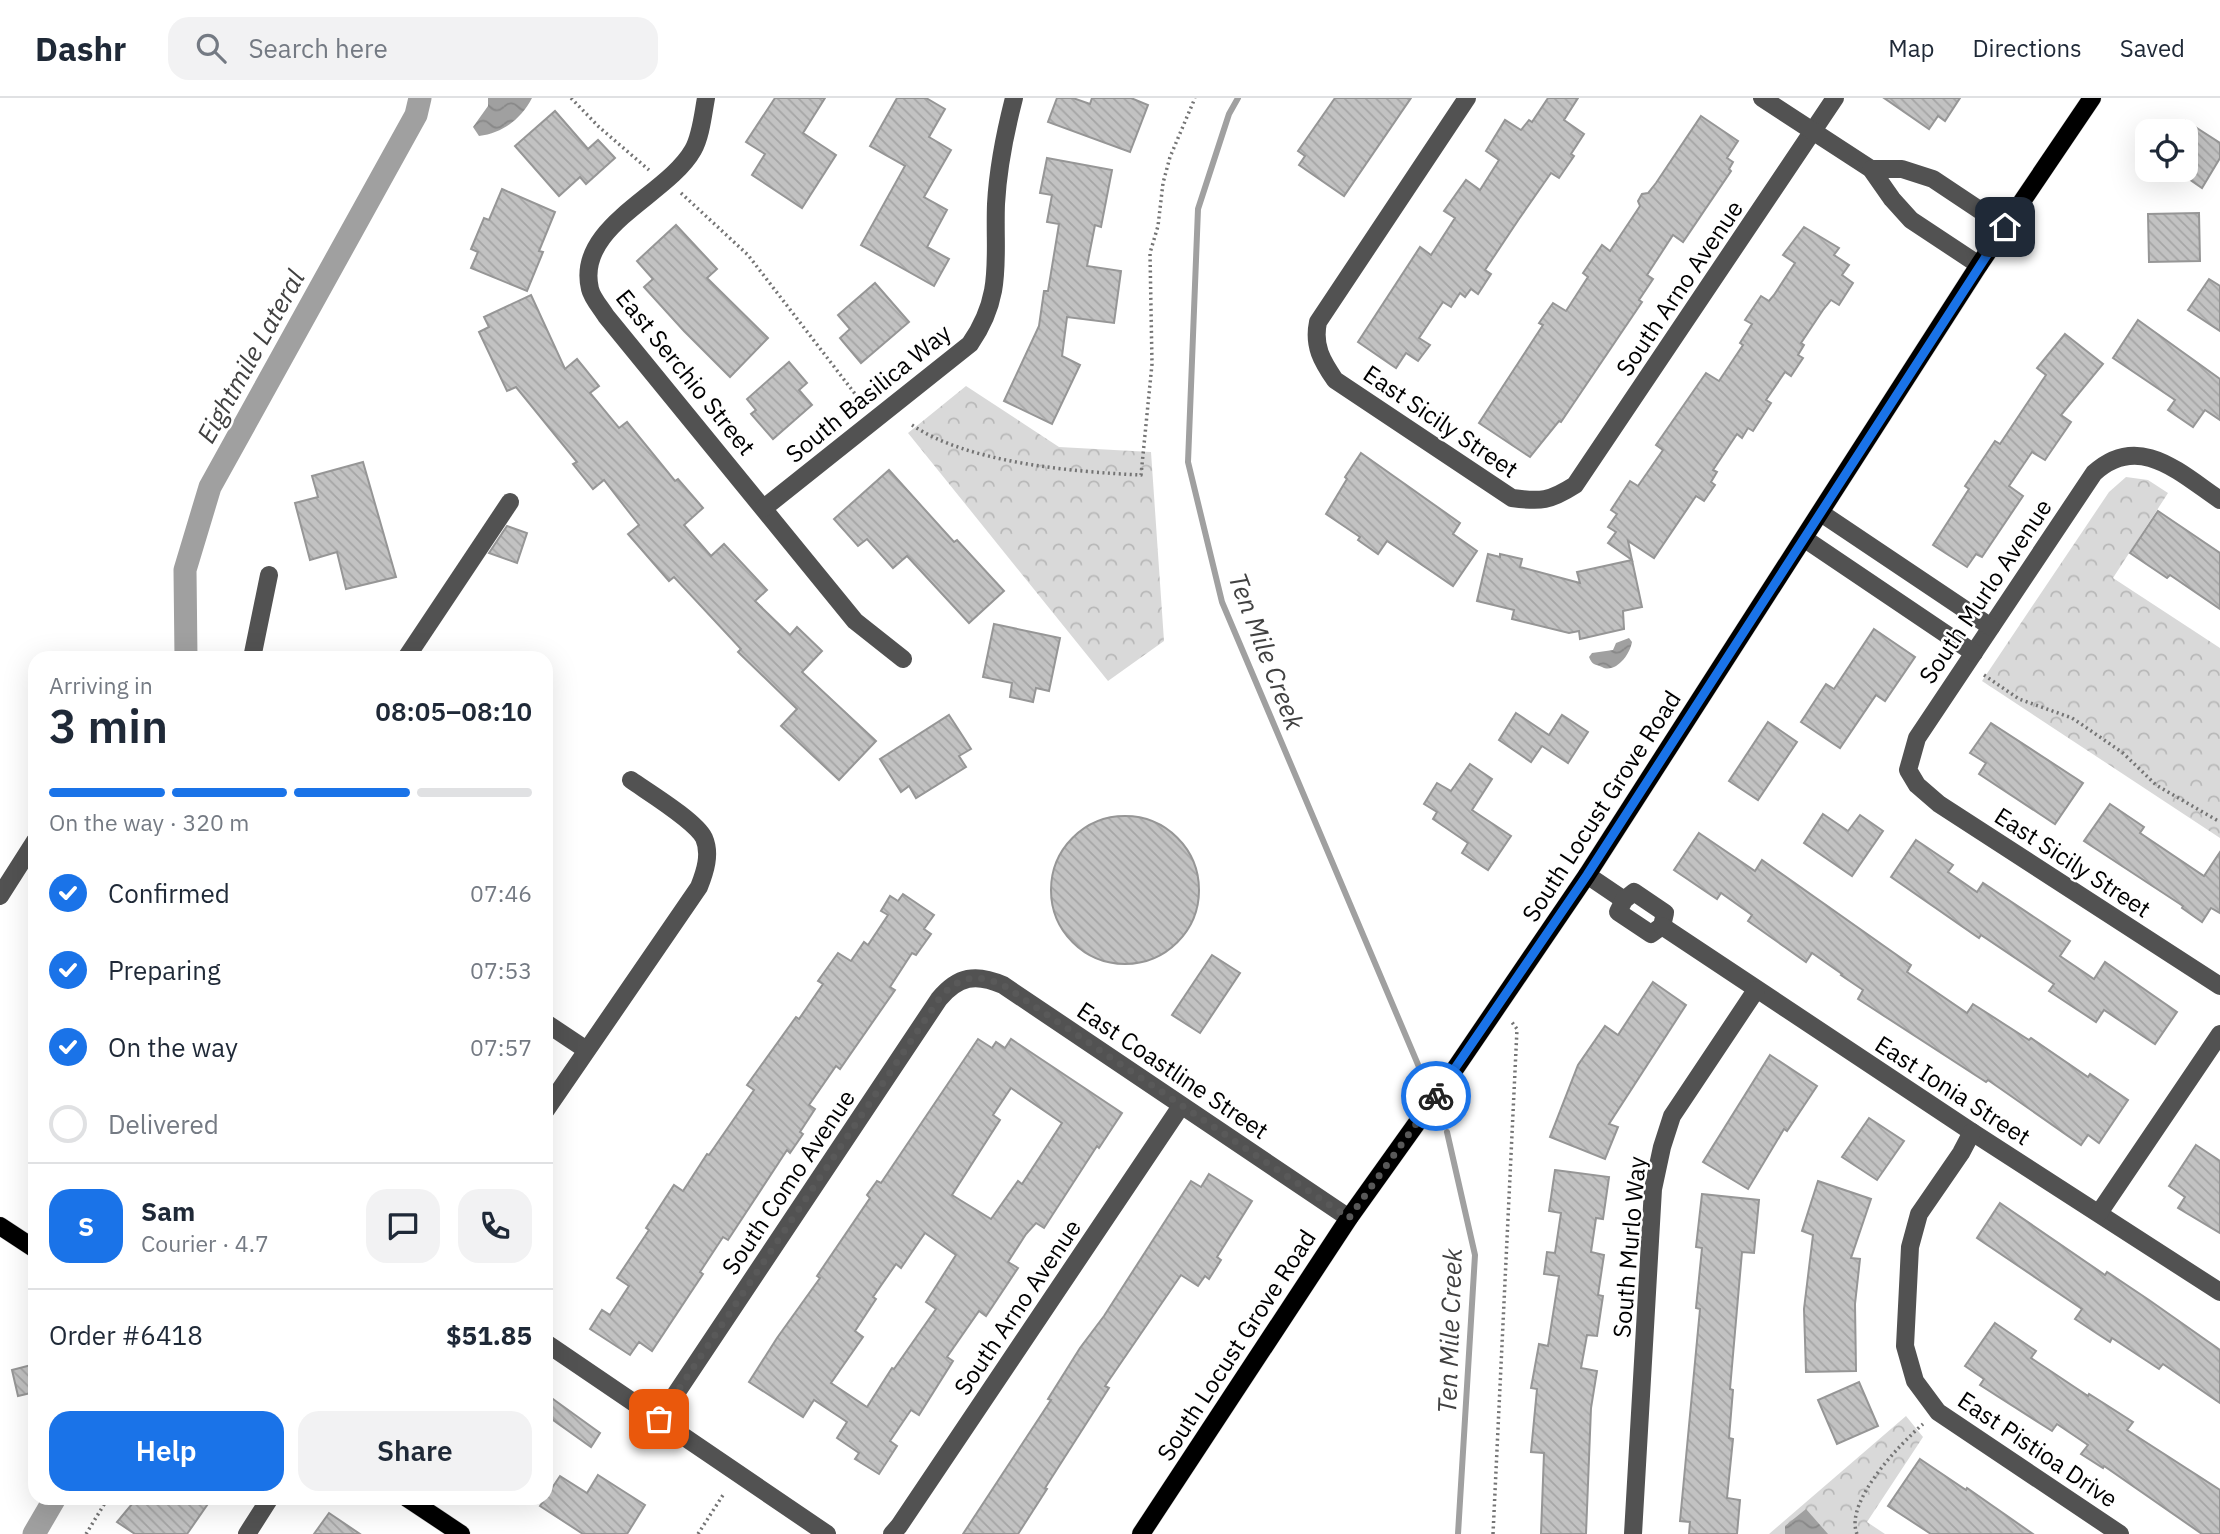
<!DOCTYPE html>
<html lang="en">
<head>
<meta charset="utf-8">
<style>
	body { margin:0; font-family:"IBM Plex Sans",sans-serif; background:#f2f2f3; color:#1f2937; height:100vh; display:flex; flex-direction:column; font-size:26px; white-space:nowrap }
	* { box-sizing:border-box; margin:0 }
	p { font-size:23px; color:#747a83 }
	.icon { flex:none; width:38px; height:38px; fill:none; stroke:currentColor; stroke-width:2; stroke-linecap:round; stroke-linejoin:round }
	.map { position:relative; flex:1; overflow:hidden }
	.details { position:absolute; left:28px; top:553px; width:525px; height:854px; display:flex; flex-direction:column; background:#fff; border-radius:21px; box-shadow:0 7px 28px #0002 }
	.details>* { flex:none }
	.tools { position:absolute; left:2135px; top:21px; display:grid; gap:14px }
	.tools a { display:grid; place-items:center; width:63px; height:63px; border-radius:14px; background:#fff; box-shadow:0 7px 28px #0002; font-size:35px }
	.pin { position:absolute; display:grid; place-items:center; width:60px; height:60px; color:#fff; margin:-30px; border-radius:14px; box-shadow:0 4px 10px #0006 }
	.courier { position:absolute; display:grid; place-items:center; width:70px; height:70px; margin:-35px; border:5px solid #1a73e8; border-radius:50%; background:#fff; color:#222; box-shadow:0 2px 9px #0007 }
	.head em { font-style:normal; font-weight:600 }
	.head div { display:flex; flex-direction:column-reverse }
	.head { display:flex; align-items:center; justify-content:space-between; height:119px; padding:0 21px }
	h1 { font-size:46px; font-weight:600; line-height:52px }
	.bar { display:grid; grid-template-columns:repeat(4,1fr); gap:10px 7px; align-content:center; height:84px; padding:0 21px }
	.bar i { height:9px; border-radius:5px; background:#e0e1e3 }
	.bar .current { background:#1a73e8 }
	.bar p { grid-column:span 4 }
	.line { display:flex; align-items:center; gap:18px; padding:0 21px; border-top:2px solid #e0e1e3 }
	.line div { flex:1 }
	.round { display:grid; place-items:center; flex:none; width:74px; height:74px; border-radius:21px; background:#f2f2f3 }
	ol { padding:0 21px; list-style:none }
	li { display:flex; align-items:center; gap:21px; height:77px }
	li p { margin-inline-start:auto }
	li .icon { padding:7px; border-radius:50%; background:#1a73e8; color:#fff; stroke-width:4 }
	li:last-child { color:#747a83 }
	li i { width:38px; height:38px; border:4px solid #e0e1e3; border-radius:50% }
	.action { display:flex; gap:14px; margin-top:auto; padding:14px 21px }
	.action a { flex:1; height:80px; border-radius:21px; background:#1a73e8; color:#fff; font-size:28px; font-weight:600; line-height:80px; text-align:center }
	.action a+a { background:#f2f2f3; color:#1f2937 }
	header { display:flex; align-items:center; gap:42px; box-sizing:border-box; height:98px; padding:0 35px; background:#fff; border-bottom:2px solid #e0e1e3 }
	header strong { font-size:33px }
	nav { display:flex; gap:38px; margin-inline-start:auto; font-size:24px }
	.search { width:490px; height:63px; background:#f2f2f3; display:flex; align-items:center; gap:18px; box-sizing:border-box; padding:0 24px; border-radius:21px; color:#747a83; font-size:26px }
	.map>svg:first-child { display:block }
</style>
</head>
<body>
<header>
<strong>Dashr</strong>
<div class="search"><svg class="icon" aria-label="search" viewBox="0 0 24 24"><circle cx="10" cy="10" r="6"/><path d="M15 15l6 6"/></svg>Search here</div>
<nav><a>Map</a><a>Directions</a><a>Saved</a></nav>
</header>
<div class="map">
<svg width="2220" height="1436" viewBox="0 0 2220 1436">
	<defs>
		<pattern id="forest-crowns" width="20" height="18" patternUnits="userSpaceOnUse" patternTransform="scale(1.75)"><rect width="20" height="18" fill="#d9d9d9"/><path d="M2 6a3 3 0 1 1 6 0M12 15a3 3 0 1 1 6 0" fill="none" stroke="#b8b8b8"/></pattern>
		<pattern id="water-waves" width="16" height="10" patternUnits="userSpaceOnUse" patternTransform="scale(1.75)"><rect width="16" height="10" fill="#a0a0a0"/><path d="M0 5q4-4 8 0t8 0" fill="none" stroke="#888"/></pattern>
		<pattern id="building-back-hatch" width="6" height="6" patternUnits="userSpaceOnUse" patternTransform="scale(1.75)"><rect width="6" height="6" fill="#c2c2c2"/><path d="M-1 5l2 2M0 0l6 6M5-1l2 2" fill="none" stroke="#a5a5a5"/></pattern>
	</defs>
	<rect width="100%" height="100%" fill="#fff"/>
	<g fill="url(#forest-crowns)">
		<polygon points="966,288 1059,349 1151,354 1164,543 1108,583 908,335"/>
		<polygon points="2126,379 2148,382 2168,395 2113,480 2220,550 2220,740 1982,583 2109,394"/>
		<polygon points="1906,1318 1923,1339 1867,1424 1885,1436 1769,1436"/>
	</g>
	<g fill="url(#water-waves)">
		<path d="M488 0H532C521 21 503 35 479 38L473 29 488 8Z"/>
		<path d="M1629 540 1632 544C1630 557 1615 576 1602 569 1595 566 1592 567 1589 559L1592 555 1613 552 1616 545Z"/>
		<polygon points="1806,1411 1828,1436 1785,1436 1785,1428"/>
	</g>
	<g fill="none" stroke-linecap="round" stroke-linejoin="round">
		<g stroke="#a0a0a0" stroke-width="6">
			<polyline points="1238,0 1229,16 1198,111 1188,364 1222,504 1422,976"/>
			<polyline points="1447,1034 1475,1157 1458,1436"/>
		</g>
		<g stroke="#a0a0a0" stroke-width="23">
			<polyline points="186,560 185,472 210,389 416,17 420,0"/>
			<polyline points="34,1436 55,1400"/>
		</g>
	</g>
	<g fill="url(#building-back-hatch)" stroke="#969696" stroke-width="2" fill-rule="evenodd">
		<polygon points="775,0 825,0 803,35 836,57 802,110 752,77 765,56 746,44"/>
		<polygon points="897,0 926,0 945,11 929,39 951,52 924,99 947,112 927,149 949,161 934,188 861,147 905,68 870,48"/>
		<polygon points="1057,0 1073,0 1090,6 1092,0 1131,0 1148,7 1130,54 1048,24"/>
		<polygon points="1335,0 1411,0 1344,98 1299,67 1305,58 1298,53"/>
		<polygon points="1548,0 1578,0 1564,22 1584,36 1571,56 1574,58 1559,80 1551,75 1519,121 1485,172 1491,176 1478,196 1471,191 1465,199 1460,195 1451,209 1443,204 1419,240 1430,247 1418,263 1406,255 1396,270 1358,244 1420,149 1431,157 1455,120 1444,113 1466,82 1480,92 1499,62 1486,53 1505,22 1521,32 1529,22 1532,24"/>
		<polygon points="1884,0 1960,0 1945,23 1938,18 1929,31"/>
		<polygon points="555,13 588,51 598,42 615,60 586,86 580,79 559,98 515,48"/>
		<polygon points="1701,18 1738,43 1727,60 1733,64 1729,71 1731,73 1683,144 1673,137 1647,177 1653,181 1639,202 1642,204 1561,324 1559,323 1530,359 1479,325 1543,227 1539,225 1553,205 1566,213 1588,179 1583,175 1602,147 1610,153 1640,108 1638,103 1642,96 1648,95 1656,85"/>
		<polygon points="2186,23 2220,45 2220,60 2202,90 2186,79"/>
		<polygon points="1047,60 1112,72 1101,129 1095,127 1087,168 1121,173 1114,225 1067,219 1062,258 1080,267 1052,326 1004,303 1039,228 1044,193 1048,193 1059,126 1047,124 1052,97 1040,95"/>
		<polygon points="502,91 555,114 539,153 543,154 527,193 471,170 478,154 471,151 484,120 489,122"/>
		<polygon points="2199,115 2200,163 2149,164 2148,116"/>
		<polygon points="676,127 717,171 707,180 768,240 730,279 684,233 644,189 653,181 637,163"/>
		<polygon points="1804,129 1839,150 1834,157 1849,167 1842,177 1853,185 1839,207 1831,202 1823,212 1801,245 1804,247 1798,257 1803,260 1791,278 1785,274 1766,302 1771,305 1753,333 1748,330 1742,340 1737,336 1713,372 1717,374 1711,384 1715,387 1704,403 1696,398 1654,460 1628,443 1632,462 1608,445 1616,434 1608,429 1617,416 1611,412 1630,383 1638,388 1663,352 1656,347 1706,275 1719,283 1743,247 1740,245 1752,226 1745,222 1761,198 1769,203 1774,197 1795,165 1783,157"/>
		<polygon points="2209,181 2220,188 2220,233 2188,212"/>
		<polygon points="875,185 909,224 861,265 840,240 850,231 838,217"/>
		<polygon points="531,197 565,271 577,261 599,288 590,295 619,330 627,324 675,383 678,381 703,410 684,427 711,458 724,446 767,492 755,503 790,537 797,529 822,553 802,574 876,643 839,682 781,628 797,611 738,554 741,551 674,479 669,483 628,436 639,427 604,382 593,391 573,366 577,364 516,289 507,293 479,234 489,229 484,219"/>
		<polygon points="2138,222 2220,281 2220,322 2205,312 2193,329 2168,312 2175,302 2113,260"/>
		<polygon points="2065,236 2103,266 2061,317 2071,324 2045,362 2032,354 2009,388 2023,398 1982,459 1976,456 1967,469 1933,447 1969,391 1965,388 1995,343 2000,346 2046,277 2037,270"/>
		<polygon points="789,264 807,285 799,292 812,307 773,341 751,316 756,312 747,301"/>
		<polygon points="1361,355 1460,425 1453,436 1477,453 1453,488 1387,443 1378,456 1358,442 1360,439 1326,416 1347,381 1345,379"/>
		<polygon points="363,364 396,479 346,491 337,454 310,462 295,405 318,399 312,378"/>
		<polygon points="889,372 954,444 957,442 1004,493 969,525 907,458 893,470 867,441 858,448 834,421"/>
		<polygon points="2158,413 2220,455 2220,511 2170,477 2167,480 2130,455"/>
		<polygon points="507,428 527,435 517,465 489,455"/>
		<polygon points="1488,456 1500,459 1500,456 1522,461 1520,469 1580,485 1577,474 1632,462 1642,509 1623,513 1624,531 1580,541 1579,533 1569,535 1512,521 1514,512 1477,503"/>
		<polygon points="994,526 1060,540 1049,593 1036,590 1033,604 1010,599 1012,585 983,579"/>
		<polygon points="1874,531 1915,559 1885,603 1876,597 1840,650 1801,624 1826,586 1834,591"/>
		<polygon points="1516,615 1549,637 1562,617 1588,634 1568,665 1542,648 1531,664 1499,642"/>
		<polygon points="949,617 971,651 959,658 966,669 916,700 909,688 901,694 880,661"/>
		<polygon points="1768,624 1797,644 1758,702 1729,683"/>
		<polygon points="1991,625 2083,685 2055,726 1979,676 1986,665 1970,655"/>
		<polygon points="1470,666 1492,681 1472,712 1511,738 1488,772 1462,755 1468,745 1433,721 1437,714 1424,706 1437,685 1451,693"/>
		<polygon points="2110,706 2144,729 2140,735 2204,778 2220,754 2220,815 2211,810 2202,824 2182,810 2183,808 2084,743"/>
		<polygon points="1823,716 1848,733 1860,717 1883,733 1852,778 1804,745"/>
		<circle cx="1125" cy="792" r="74"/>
		<polygon points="1699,735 1755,773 1762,762 1911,867 1907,874 1967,915 1973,906 2029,942 2031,940 2088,979 2090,976 2128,1002 2099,1045 2088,1037 2081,1047 1988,982 1986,984 1858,901 1863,892 1841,877 1842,876 1812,855 1806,864 1748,823 1752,817 1721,795 1717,801 1674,772"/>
		<polygon points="1916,742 1953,767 1948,774 1977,794 1983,785 2070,843 2060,858 2094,881 2105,864 2177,914 2155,946 2104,912 2096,924 2049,893 2054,886 1981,837 1979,840 1891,779"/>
		<polygon points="903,796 934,817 924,831 931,836 916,857 912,855 890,889 895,892 840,971 836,968 809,1007 815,1011 800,1034 803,1036 790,1055 787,1052 728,1142 723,1139 700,1174 703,1176 652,1253 639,1244 630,1257 590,1231 602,1212 610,1217 629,1188 617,1180 649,1132 646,1130 674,1087 683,1093 707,1056 709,1057 754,992 747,987 796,919 799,921 823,886 818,883 838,855 851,863 864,844 868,847 888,817 881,813 890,798 898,803"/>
		<polygon points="1212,857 1240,875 1200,935 1172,917"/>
		<polygon points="1653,884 1686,907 1609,1026 1618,1029 1605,1061 1550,1039 1578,967 1605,928 1618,937"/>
		<path d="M978 941 992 950 996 944 1005 950 1011 941 1122 1015 1099 1050 1097 1048 1044 1130 1036 1125 1026 1136 1008 1164 1018 1170 986 1218 979 1213 947 1259 953 1263 919 1317 911 1312 890 1343 897 1348 879 1376 855 1361 859 1355 837 1340 847 1324 814 1302 803 1319 749 1284 777 1240 820 1180 817 1178 870 1100 867 1097 877 1083 881 1085ZM1011 990 1062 1025 1022 1086 1018 1083 991 1121 952 1097 1000 1022 993 1017ZM925 1135 956 1157 926 1204 936 1211 894 1271 892 1270 867 1309 831 1285 863 1239 855 1233 876 1201 873 1199 896 1166 901 1170Z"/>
		<polygon points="1770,957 1817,988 1787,1033 1784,1031 1748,1091 1703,1064"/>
		<polygon points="1869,1020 1904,1043 1877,1082 1842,1059"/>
		<polygon points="2196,1047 2220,1063 2220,1135 2178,1110 2185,1099 2169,1088"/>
		<polygon points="1555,1072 1609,1079 1603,1121 1596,1120 1591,1154 1604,1157 1598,1197 1603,1198 1597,1238 1587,1237 1581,1270 1597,1273 1591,1310 1586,1436 1541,1436 1544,1355 1531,1354 1537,1291 1531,1290 1539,1246 1548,1248 1559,1178 1544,1176 1547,1154 1555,1155 1561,1115 1549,1113"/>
		<polygon points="1209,1076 1252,1103 1217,1159 1221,1162 1209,1181 1205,1178 1198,1188 1181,1177 1105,1288 1109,1290 1045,1390 1047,1391 1018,1436 963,1436 1051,1302 1048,1301 1080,1250 1104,1218 1191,1083 1201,1089"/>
		<polygon points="1818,1083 1871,1101 1851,1160 1860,1161 1855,1206 1856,1273 1806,1274 1804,1211 1813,1137 1802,1133"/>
		<polygon points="1702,1096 1759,1102 1754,1155 1742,1154 1730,1291 1733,1292 1729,1340 1733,1341 1727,1400 1740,1402 1737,1436 1689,1436 1690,1424 1680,1423 1700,1211 1696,1210 1702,1150 1696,1149"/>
		<polygon points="2000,1105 2105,1177 2107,1174 2149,1202 2220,1252 2220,1305 2163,1266 2159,1271 2112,1240 2110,1244 2075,1221 2082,1211 1977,1140"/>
		<polygon points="1995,1225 2036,1253 2031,1260 2088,1298 2089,1296 2133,1324 2127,1332 2220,1392 2220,1436 2202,1436 2104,1368 2103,1370 2081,1356 2088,1347 2057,1326 2052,1333 1980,1287 1984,1281 1965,1268"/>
		<polygon points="35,1266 35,1294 18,1298 12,1272"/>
		<polygon points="1859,1284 1878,1328 1837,1346 1818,1302"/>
		<polygon points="546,1296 600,1335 591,1349 546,1317"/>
		<polygon points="1920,1361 1966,1392 1967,1390 2033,1436 1931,1436 1888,1408"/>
		<polygon points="598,1377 645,1407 627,1436 583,1436 540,1408 560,1378 587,1395"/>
		<polygon points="137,1400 212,1400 187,1436 135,1436 117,1424"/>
		<polygon points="329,1415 360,1436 314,1436"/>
	</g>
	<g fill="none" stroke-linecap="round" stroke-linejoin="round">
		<g stroke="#dbdbdb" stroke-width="19">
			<g id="major">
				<polyline points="0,1128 35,1151"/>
				<polyline points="407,1400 461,1436"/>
				<polyline points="1141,1436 1349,1120 1444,987 1587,777 1979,167 2092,0"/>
			</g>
		</g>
		<g stroke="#747474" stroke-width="3.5" stroke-dasharray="2 3.5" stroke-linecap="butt">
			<polyline points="571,0 599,29 649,72"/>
			<polyline points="681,95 748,157 859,301"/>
			<path d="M912 327C968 365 1074 374 1141 377L1152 266 1150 155 1158 128 1163 85 1170 59 1195 0"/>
			<polyline points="1984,577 2019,601 2072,620 2084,628 2123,655 2156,687 2220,724"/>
			<polyline points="86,1436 108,1400"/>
			<polyline points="698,1436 723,1397"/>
			<polyline points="1493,1436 1517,931 1511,923"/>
			<path d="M1857 1436C1844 1404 1900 1346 1923 1326"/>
		</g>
		<g stroke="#525252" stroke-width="18">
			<path d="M706 0C703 16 701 38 693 52 667 98 575 128 590 191 592 200 601 210 606 218L855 523 903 561"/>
			<path d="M1467 0 1318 224C1313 248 1322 263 1335 282L1512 400C1541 404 1550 403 1575 387L1835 0"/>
			<polyline points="1762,0 1871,71 1892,101 1911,122 1979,167"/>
			<polyline points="1871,71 1902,71 1933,81 2005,129"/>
			<path d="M2220 402C2180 375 2139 334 2094 375L1917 640 1908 672 1917 687 1939 706 2220 888"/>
			<path d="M764 410 970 246C1004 197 994 161 996 106 998 69 1005 35 1014 0"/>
			<polyline points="1821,415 1991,529"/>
			<polyline points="1805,441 1974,555"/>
			<polyline points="252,560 269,477"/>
			<polyline points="406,560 510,404"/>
			<polyline points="1587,777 1624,802"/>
			<polygon points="1634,794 1665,815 1662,828 1651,836 1618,814 1624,802"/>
			<polyline points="0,798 35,743"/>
			<polyline points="1662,828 1972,1034 2220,1194"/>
			<polyline points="546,925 585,951"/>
			<path d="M546 1012 699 789C705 774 711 756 704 740 696 723 648 694 631 682"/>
			<polyline points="1972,1034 1961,1055 1919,1116 1910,1149 1905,1248 1915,1283 1938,1314 2120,1436"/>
			<polyline points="2099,1115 2220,936"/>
			<polyline points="546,1245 827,1436"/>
			<path d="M659 1321 939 901C958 878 976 875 1003 887L1349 1120"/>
			<polyline points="247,1436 270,1400"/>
			<polyline points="892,1436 899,1428 1181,1008"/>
			<polyline points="1633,1436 1653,1091 1662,1049 1672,1018 1756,892"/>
		</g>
		<use href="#major" stroke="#000" stroke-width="18"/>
	</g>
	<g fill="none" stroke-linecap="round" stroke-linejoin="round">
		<path stroke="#595959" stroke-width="7" stroke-dasharray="0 12.6" d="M659 1321 939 901C958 878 976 875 1003 887L1349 1120 1436 998"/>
		<polyline stroke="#1a73e8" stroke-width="9" points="1436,998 1587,777 2005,129"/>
	</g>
	<g text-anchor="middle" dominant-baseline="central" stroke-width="5" stroke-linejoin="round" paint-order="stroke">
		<g font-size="24" fill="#000" stroke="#fff">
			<text transform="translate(1679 190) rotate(-56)">South Arno Avenue</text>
			<text transform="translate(686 274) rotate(51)">East Serchio Street</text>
			<text transform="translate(868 295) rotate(-39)">South Basilica Way</text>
			<text transform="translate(1441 323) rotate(34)">East Sicily Street</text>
			<text transform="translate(1985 493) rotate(-56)">South Murlo Avenue</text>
			<text transform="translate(1601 708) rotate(-57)">South Locust Grove Road</text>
			<text transform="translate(2073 764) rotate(33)">East Sicily Street</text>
			<text transform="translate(1173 972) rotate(34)">East Coastline Street</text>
			<text transform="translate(1953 992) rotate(33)">East Ionia Street</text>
			<text transform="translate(788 1084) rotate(-56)">South Como Avenue</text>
			<text transform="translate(1629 1149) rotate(-85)">South Murlo Way</text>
			<text transform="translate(1017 1209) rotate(-56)">South Arno Avenue</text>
			<text transform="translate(1236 1247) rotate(-57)">South Locust Grove Road</text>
			<text transform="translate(2038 1351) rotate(34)">East Pistioa Drive</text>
		</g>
		<g font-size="26" font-style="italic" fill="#414141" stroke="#fff">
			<text transform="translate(250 258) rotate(-61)">Eightmile Lateral</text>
			<text transform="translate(1267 553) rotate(69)">Ten Mile Creek</text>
			<text transform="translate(1449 1233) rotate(-88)">Ten Mile Creek</text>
		</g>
	</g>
</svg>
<div class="tools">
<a><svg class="icon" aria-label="locate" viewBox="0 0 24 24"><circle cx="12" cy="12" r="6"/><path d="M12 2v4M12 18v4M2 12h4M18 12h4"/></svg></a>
</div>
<div class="pin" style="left:659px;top:1321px;background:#ea580c"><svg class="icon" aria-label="bag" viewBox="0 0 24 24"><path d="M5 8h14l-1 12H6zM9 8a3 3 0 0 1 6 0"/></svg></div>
<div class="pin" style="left:2005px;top:129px;background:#1f2937"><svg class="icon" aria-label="home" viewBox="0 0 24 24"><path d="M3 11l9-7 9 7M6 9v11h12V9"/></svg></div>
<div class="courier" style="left:1436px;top:998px"><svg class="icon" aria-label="bike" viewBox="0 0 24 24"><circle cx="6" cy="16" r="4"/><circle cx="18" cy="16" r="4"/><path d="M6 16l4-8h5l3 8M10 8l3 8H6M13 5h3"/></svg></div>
<section class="details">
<div class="head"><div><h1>3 min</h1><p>Arriving in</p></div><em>08:05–08:10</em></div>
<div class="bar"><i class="current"></i><i class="current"></i><i class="current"></i><i></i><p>On the way · 320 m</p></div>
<ol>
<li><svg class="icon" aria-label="check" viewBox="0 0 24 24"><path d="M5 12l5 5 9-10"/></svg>Confirmed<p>07:46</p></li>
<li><svg class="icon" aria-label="check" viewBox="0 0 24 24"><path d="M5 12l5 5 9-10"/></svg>Preparing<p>07:53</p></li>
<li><svg class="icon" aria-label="check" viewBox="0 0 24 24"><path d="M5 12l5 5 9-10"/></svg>On the way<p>07:57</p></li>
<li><i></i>Delivered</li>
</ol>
<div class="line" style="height:126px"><b class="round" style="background:#1a73e8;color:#fff">S</b><div><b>Sam</b><p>Courier · 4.7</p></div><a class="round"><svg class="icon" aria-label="chat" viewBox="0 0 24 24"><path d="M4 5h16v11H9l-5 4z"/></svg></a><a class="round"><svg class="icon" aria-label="phone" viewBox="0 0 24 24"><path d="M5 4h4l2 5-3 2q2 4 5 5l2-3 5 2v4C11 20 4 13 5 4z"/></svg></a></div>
<div class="line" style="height:91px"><div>Order #6418</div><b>$51.85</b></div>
<div class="action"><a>Help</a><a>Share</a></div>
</section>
</div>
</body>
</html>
